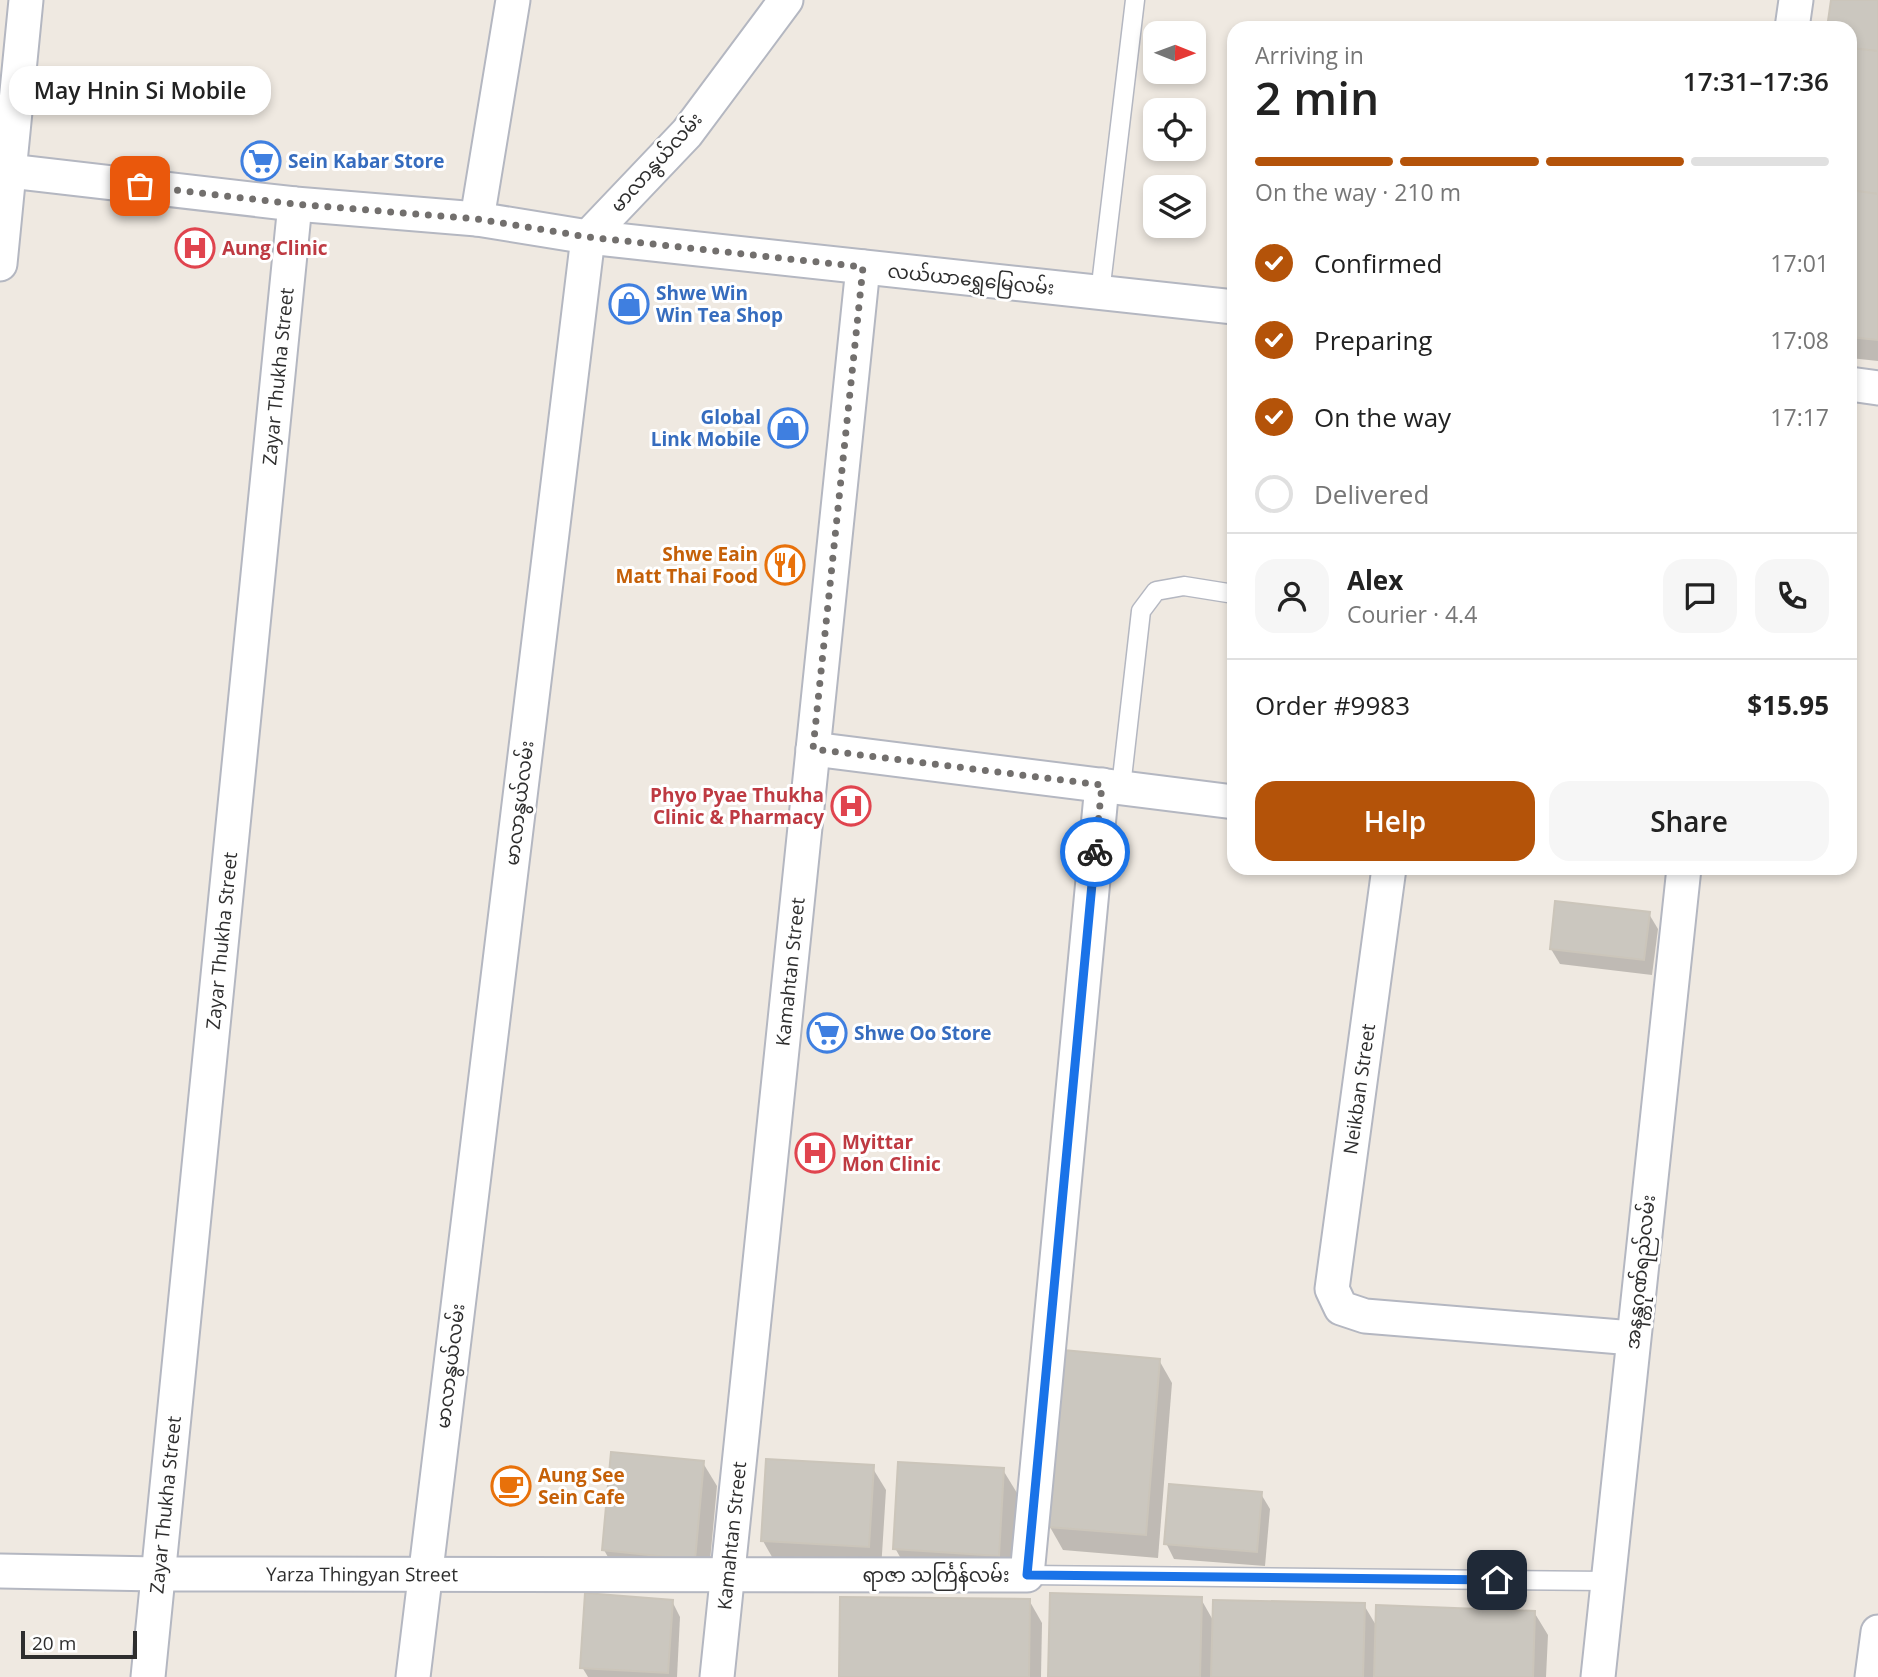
<!DOCTYPE html>
<html lang="en">
<head>
<meta charset="utf-8">
<style>
	body { margin:0; font-family:"Open Sans","Noto Sans Myanmar",sans-serif; background:#f6f6f6; color:#222; height:100vh; display:flex; flex-direction:column; font-size:26px; white-space:nowrap }
	* { box-sizing:border-box; margin:0 }
	p { font-size:23px; color:#767676 }
	.icon { flex:none; width:38px; height:38px; fill:none; stroke:currentColor; stroke-width:2; stroke-linecap:round; stroke-linejoin:round }
	.map { position:relative; flex:1; overflow:hidden }
	.side { position:absolute; left:1227px; top:21px; width:630px; height:854px; display:flex; flex-direction:column; background:#fff; border-radius:21px; box-shadow:0 4px 10px #0003 }
	.side>* { flex:none }
	.needle { width:46px; rotate:91deg }
	.tools { position:absolute; left:1143px; top:21px; display:grid; gap:14px }
	.tools a { display:grid; place-items:center; width:63px; height:63px; border-radius:14px; background:#fff; box-shadow:0 4px 10px #0003; font-size:35px }
	.scale { position:absolute; left:21px; bottom:18px; width:116px; box-sizing:border-box; padding-left:7px; border:4px solid #2e2e2e; border-top:0; font-size:19px; line-height:24px; white-space:nowrap; color:#2e2e2e; -webkit-text-stroke:5px #fff; paint-order:stroke }
	.pin { position:absolute; display:grid; place-items:center; width:60px; height:60px; color:#fff; margin:-30px; border-radius:14px; box-shadow:0 4px 10px #0006 }
	.courier { position:absolute; display:grid; place-items:center; width:70px; height:70px; margin:-35px; border:5px solid #1a73e8; border-radius:50%; background:#fff; color:#222; box-shadow:0 2px 9px #0007 }
	.bubble { position:absolute; height:49px; border-radius:21px; background:#fff; box-shadow:0 4px 10px #0003; font-size:23px; font-weight:600; line-height:49px; text-align:center }
	.summary em { font-style:normal; font-weight:600 }
	.summary div { display:flex; flex-direction:column-reverse }
	.summary { display:flex; align-items:center; justify-content:space-between; height:119px; padding:0 28px }
	h1 { font-size:46px; font-weight:600; line-height:52px }
	.bar { display:grid; grid-template-columns:repeat(4,1fr); gap:10px 7px; align-content:center; height:84px; padding:0 28px }
	.bar i { height:9px; border-radius:5px; background:#e0e0e0 }
	.bar .current { background:#b45309 }
	.bar p { grid-column:span 4 }
	.line { display:flex; align-items:center; gap:18px; padding:0 28px; border-top:2px solid #e0e0e0 }
	.line div { flex:1 }
	.round { display:grid; place-items:center; flex:none; width:74px; height:74px; border-radius:21px; background:#f6f6f6 }
	ol { padding:0 28px; list-style:none }
	li { display:flex; align-items:center; gap:21px; height:77px }
	li p { margin-inline-start:auto }
	li .icon { padding:7px; border-radius:50%; background:#b45309; color:#fff; stroke-width:4 }
	li:last-child { color:#767676 }
	li i { width:38px; height:38px; border:4px solid #e0e0e0; border-radius:50% }
	.button { display:flex; gap:14px; margin-top:auto; padding:14px 28px }
	.button a { flex:1; height:80px; border-radius:21px; background:#b45309; color:#fff; font-size:28px; font-weight:600; line-height:80px; text-align:center }
	.button a+a { background:#f6f6f6; color:#222 }
	.map>svg:first-child { display:block }
</style>
</head>
<body>
<div class="map">
<svg width="1878" height="1677" viewBox="0 0 1878 1677">
	<rect width="100%" height="100%" fill="#efe9e1"/>
	<g fill="#0003">
		<polygon points="1833,0 1878,0 1878,361 1850,358 1850,28 1829,28"/>
		<polygon points="1649,914 1658,929 1652,975 1560,964 1551,949"/>
		<polygon points="1159,1360 1172,1383 1158,1558 1063,1550 1050,1527"/>
		<polygon points="703,1463 717,1486 708,1582 617,1573 604,1550"/>
		<polygon points="872,1467 886,1490 881,1570 776,1564 763,1541"/>
		<polygon points="1003,1470 1017,1493 1011,1578 908,1571 895,1548"/>
		<polygon points="1261,1494 1270,1509 1265,1566 1174,1559 1166,1543"/>
		<polygon points="1201,1599 1214,1622 1364,1605 1377,1627 1534,1612 1548,1635 1546,1677 1050,1677"/>
		<polygon points="1029,1600 1042,1623 1041,1677 841,1677"/>
		<polygon points="672,1601 680,1617 677,1677 588,1677 582,1667"/>
	</g>
	<g fill="#cbc7bf" stroke="#cbc5ba" stroke-width="2">
		<polygon points="1831,0 1878,0 1878,51 1850,48 1850,28 1827,28"/>
		<polygon points="1850,48 1878,51 1878,194 1850,190"/>
		<polygon points="1850,190 1878,194 1878,340 1850,337"/>
		<polygon points="1555,901 1650,912 1644,960 1550,949"/>
		<polygon points="1063,1350 1160,1359 1146,1535 1048,1527"/>
		<polygon points="611,1452 704,1461 695,1560 602,1550"/>
		<polygon points="766,1459 874,1465 869,1547 761,1541"/>
		<polygon points="898,1462 1004,1468 999,1556 893,1549"/>
		<polygon points="1169,1484 1262,1492 1257,1552 1164,1544"/>
		<polygon points="585,1593 673,1600 668,1673 580,1668"/>
		<polygon points="1050,1593 1202,1597 1200,1677 1048,1677"/>
		<polygon points="840,1597 1030,1599 1029,1677 839,1677"/>
		<polygon points="1213,1600 1365,1603 1363,1677 1211,1677"/>
		<polygon points="1376,1605 1535,1611 1533,1677 1374,1677"/>
	</g>
	<g fill="none" stroke-linecap="round" stroke-linejoin="round">
		<g stroke="#b4b7c1" stroke-width="21">
			<g id="service">
				<polyline points="1100,293 1135,0"/>
				<polyline points="1121,787 1141,611 1156,591 1184,586 1234,594"/>
				<polyline points="1027,1575 1607,1581"/>
			</g>
		</g>
		<g stroke="#b4b7c1" stroke-width="37">
			<g id="minor">
				<polyline points="1792,28 1796,0"/>
				<polyline points="0,170 295,204 477,219 588,237 1234,307"/>
				<polyline points="477,219 513,0"/>
				<polyline points="0,264 26,0"/>
				<polyline points="1850,384 1878,388"/>
				<polyline points="813,749 1234,802"/>
				<polyline points="1389,868 1332,1289 1341,1308 1365,1316 1633,1338"/>
				<path id="s1" d="M0 1571 157 1574 1027 1575 1102 785"/>
				<path id="s2" d="M148 1677 295 204"/>
				<polyline points="413,1677 588,237 687,133 786,0"/>
				<path id="s3" d="M717 1677 863 267"/>
				<polyline points="1598,1677 1684,868"/>
				<polyline points="1872,1677 1878,1632"/>
			</g>
		</g>
		<use href="#service" stroke="#fff" stroke-width="18"/>
		<use href="#minor" stroke="#fff" stroke-width="33"/>
	</g>
	<g fill="none" stroke-linecap="round" stroke-linejoin="round">
		<polyline stroke="#726f6d" stroke-width="7" stroke-dasharray="0 12.6" points="140,186 295,204 477,219 588,237 863,267 813,749 1102,785 1095,852"/>
		<polyline stroke="#1a73e8" stroke-width="9" points="1095,852 1027,1575 1497,1580"/>
	</g>
	<defs>
		<g id="supermarket-ring" transform="scale(2.0125)"><circle r="9.5" fill="#fff" stroke="#3f7fe0" stroke-width="1.5"/><path d="M-6-5.5h2.5l.6 2H6L4.5 2H-2.5L-4.4-4H-6ZM-1.5 3.2a1.3 1.3 0 1 0 .1 0ZM3 3.2a1.3 1.3 0 1 0 .1 0Z" fill="#3f7fe0"/></g>
		<g id="hospital-ring" transform="scale(2.0125)"><circle r="9.5" fill="#fff" stroke="#e0444e" stroke-width="1.5"/><path d="M-5-5h3v3.5h4V-5h3V5h-3V1.5h-4V5h-3Z" fill="#e0444e"/></g>
		<g id="shop-ring" transform="scale(2.0125)"><circle r="9.5" fill="#fff" stroke="#3f7fe0" stroke-width="1.5"/><path d="M-5-2.5h2.3a2.7 3.5 0 0 1 5.4 0H5L5.5 6h-11ZM-1.5-2.5h3a1.5 2.3 0 0 0-3 0Z" fill="#3f7fe0"/></g>
		<g id="restaurant-ring" transform="scale(2.0125)"><circle r="9.5" fill="#fff" stroke="#e8710a" stroke-width="1.5"/><path d="M-5-6h1v4h1v-4h1v4h1v-4h1v5L-1.5 .5V6h-2V.5L-5-1ZM5-6V6H3V1.5H1.5Q1.5-4 5-6Z" fill="#e8710a"/></g>
		<g id="cafe-ring" transform="scale(2.0125)"><circle r="9.5" fill="#fff" stroke="#e8710a" stroke-width="1.5"/><path d="M-5.5-4.5H6V0H3Q3 3.5 0 3.5H-2.5Q-5.5 3.5-5.5 0ZM3-3.2v2h1.7v-2ZM-6 4.5H4V6H-6Z" fill="#e8710a"/></g>
	</defs>
	<g fill-rule="evenodd">
		<use href="#supermarket-ring" x="261" y="161"/>
		<use href="#hospital-ring" x="195" y="248"/>
		<use href="#shop-ring" x="629" y="304"/>
		<use href="#shop-ring" x="788" y="428"/>
		<use href="#restaurant-ring" x="785" y="565"/>
		<use href="#hospital-ring" x="851" y="806"/>
		<use href="#supermarket-ring" x="827" y="1033"/>
		<use href="#hospital-ring" x="815" y="1153"/>
		<use href="#cafe-ring" x="511" y="1486"/>
	</g>
	<g text-anchor="middle" dominant-baseline="central" stroke-width="6" stroke-linejoin="round" paint-order="stroke">
		<g font-size="19" font-weight="bold" fill="#366cbe" stroke="#fff" text-anchor="start">
			<text x="288" y="161">Sein Kabar Store</text>
			<text x="656" y="293">Shwe Win<tspan x="656" dy="22">Win Tea Shop</tspan></text>
			<text x="761" y="417" text-anchor="end">Global<tspan x="761" dy="22">Link Mobile</tspan></text>
			<text x="854" y="1033">Shwe Oo Store</text>
		</g>
		<g font-size="19" fill="#2e2e2e" stroke="#fff">
			<text transform="translate(656 162) rotate(-48)">မာလာနွယ်လမ်း</text>
			<text transform="translate(971 279) rotate(6)">လယ်ယာရွှေမြေလမ်း</text>
			<text stroke="none"><textPath href="#s2" startOffset="1307">Zayar Thukha Street</textPath></text>
			<text transform="translate(519 803) rotate(-83)">မာလာနွယ်လမ်း</text>
			<text stroke="none"><textPath href="#s2" startOffset="740">Zayar Thukha Street</textPath></text>
			<text stroke="none"><textPath href="#s3" startOffset="709">Kamahtan Street</textPath></text>
			<text transform="translate(1359 1089) rotate(-82)">Neikban Street</text>
			<text transform="translate(1640 1272) rotate(-84)">အနန္တဂုဏ်ရည်လမ်း</text>
			<text transform="translate(450 1366) rotate(-83)">မာလာနွယ်လမ်း</text>
			<text stroke="none"><textPath href="#s2" startOffset="173">Zayar Thukha Street</textPath></text>
			<text stroke="none"><textPath href="#s3" startOffset="142">Kamahtan Street</textPath></text>
			<text stroke="none"><textPath href="#s1" startOffset="362">Yarza Thingyan Street</textPath></text>
			<text x="936" y="1575">ရာဇာ သင်္ကြန်လမ်း</text>
		</g>
		<g font-size="19" font-weight="bold" fill="#be3a42" stroke="#fff" text-anchor="start">
			<text x="222" y="248">Aung Clinic</text>
			<text x="824" y="795" text-anchor="end">Phyo Pyae Thukha<tspan x="824" dy="22">Clinic &amp; Pharmacy</tspan></text>
			<text x="842" y="1142">Myittar<tspan x="842" dy="22">Mon Clinic</tspan></text>
		</g>
		<g font-size="19" font-weight="bold" fill="#c56008" stroke="#fff" text-anchor="end">
			<text x="758" y="554">Shwe Eain<tspan x="758" dy="22">Matt Thai Food</tspan></text>
			<text x="538" y="1475" text-anchor="start">Aung See<tspan x="538" dy="22">Sein Cafe</tspan></text>
		</g>
	</g>
</svg>
<div class="tools">
<a><svg class="needle" viewBox="-14 -14 28 28"><path d="M0-13l5 13h-10z" fill="#e53935"/><path d="M0 13l5-13h-10z" fill="#767676"/></svg></a>
<a><svg class="icon" aria-label="locate" viewBox="0 0 24 24"><circle cx="12" cy="12" r="6"/><path d="M12 2v4M12 18v4M2 12h4M18 12h4"/></svg></a>
<a><svg class="icon" aria-label="layers" viewBox="0 0 24 24"><path d="M12 4l9 5-9 5-9-5zM3 14l9 5 9-5"/></svg></a>
</div>
<div class="scale">20 m</div>
<div class="pin" style="left:140px;top:186px;background:#ea580c"><svg class="icon" aria-label="bag" viewBox="0 0 24 24"><path d="M5 8h14l-1 12H6zM9 8a3 3 0 0 1 6 0"/></svg></div>
<div class="pin" style="left:1497px;top:1580px;background:#1f2937"><svg class="icon" aria-label="home" viewBox="0 0 24 24"><path d="M3 11l9-7 9 7M6 9v11h12V9"/></svg></div>
<div class="courier" style="left:1095px;top:852px"><svg class="icon" aria-label="bike" viewBox="0 0 24 24"><circle cx="6" cy="16" r="4"/><circle cx="18" cy="16" r="4"/><path d="M6 16l4-8h5l3 8M10 8l3 8H6M13 5h3"/></svg></div>
<div class="bubble" style="left:9px;top:66px;width:262px">May Hnin Si Mobile</div>
<section class="side">
<div class="summary"><div><h1>2 min</h1><p>Arriving in</p></div><em>17:31–17:36</em></div>
<div class="bar"><i class="current"></i><i class="current"></i><i class="current"></i><i></i><p>On the way · 210 m</p></div>
<ol>
<li><svg class="icon" aria-label="check" viewBox="0 0 24 24"><path d="M5 12l5 5 9-10"/></svg>Confirmed<p>17:01</p></li>
<li><svg class="icon" aria-label="check" viewBox="0 0 24 24"><path d="M5 12l5 5 9-10"/></svg>Preparing<p>17:08</p></li>
<li><svg class="icon" aria-label="check" viewBox="0 0 24 24"><path d="M5 12l5 5 9-10"/></svg>On the way<p>17:17</p></li>
<li><i></i>Delivered</li>
</ol>
<div class="line" style="height:126px"><a class="round"><svg class="icon" aria-label="person" viewBox="0 0 24 24"><circle cx="12" cy="8" r="4"/><path d="M4 21q1-7 8-7t8 7"/></svg></a><div><b>Alex</b><p>Courier · 4.4</p></div><a class="round"><svg class="icon" aria-label="chat" viewBox="0 0 24 24"><path d="M4 5h16v11H9l-5 4z"/></svg></a><a class="round"><svg class="icon" aria-label="phone" viewBox="0 0 24 24"><path d="M5 4h4l2 5-3 2q2 4 5 5l2-3 5 2v4C11 20 4 13 5 4z"/></svg></a></div>
<div class="line" style="height:91px"><div>Order #9983</div><b>$15.95</b></div>
<div class="button"><a>Help</a><a>Share</a></div>
</section>
</div>
</body>
</html>
